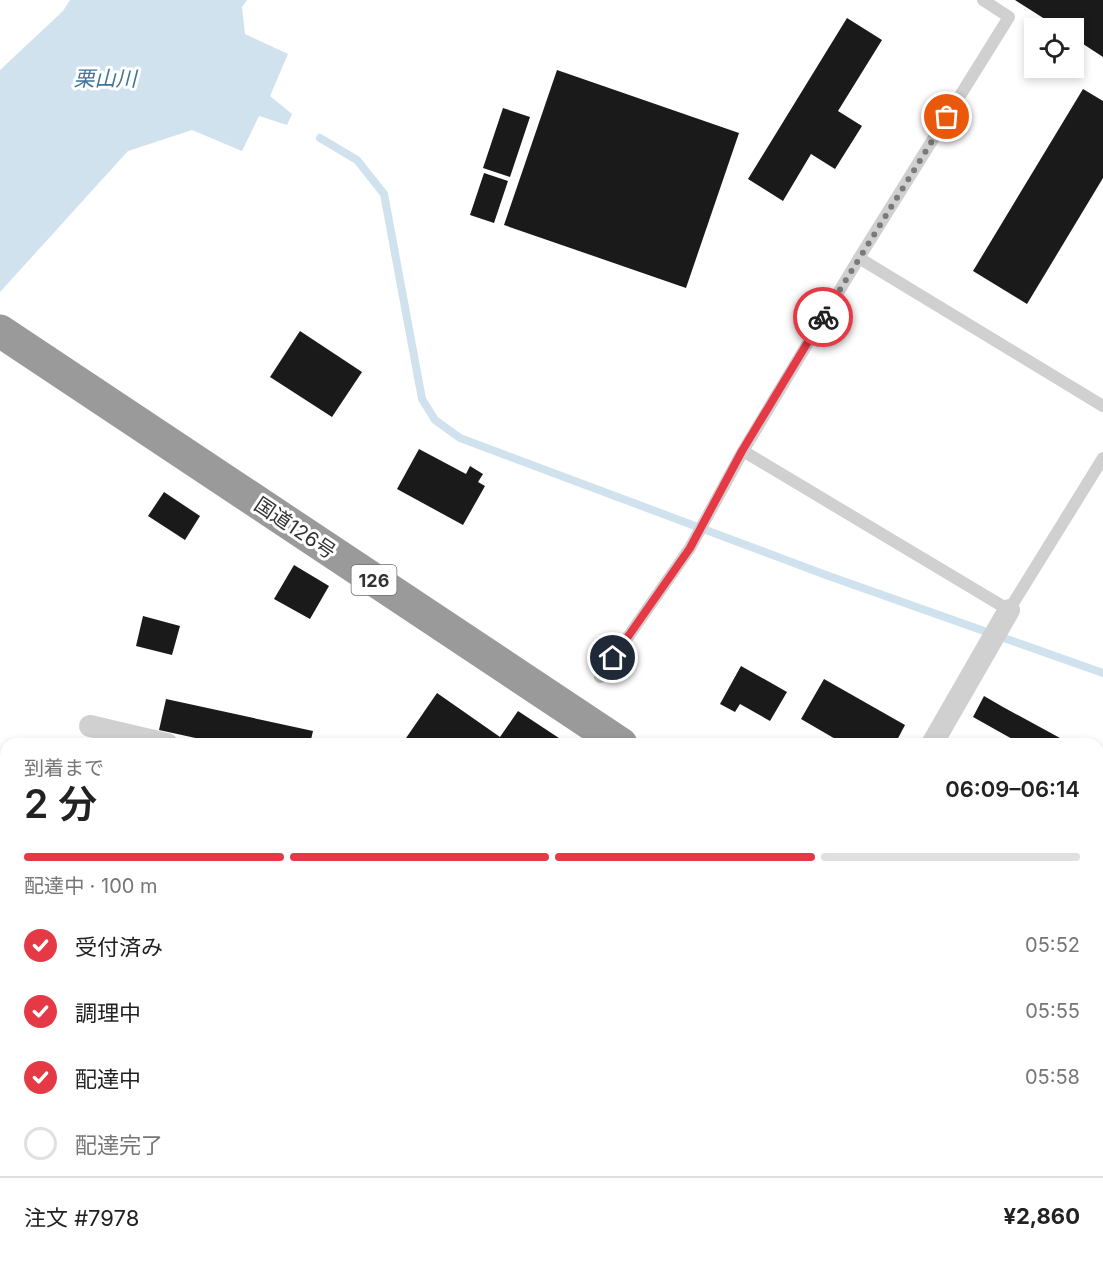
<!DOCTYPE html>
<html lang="ja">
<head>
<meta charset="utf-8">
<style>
	body { margin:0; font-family:Inter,"Noto Sans JP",sans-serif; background:#f6f6f6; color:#222; height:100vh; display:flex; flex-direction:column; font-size:22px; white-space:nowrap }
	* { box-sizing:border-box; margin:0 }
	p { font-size:20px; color:#767676 }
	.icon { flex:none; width:33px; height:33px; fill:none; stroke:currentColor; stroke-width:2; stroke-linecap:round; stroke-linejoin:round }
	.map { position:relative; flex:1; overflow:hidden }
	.panel { position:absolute; left:0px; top:738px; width:1104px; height:528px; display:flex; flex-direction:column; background:#fff; border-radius:18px 18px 0 0; box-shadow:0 3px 9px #0003 }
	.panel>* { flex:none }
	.controls { position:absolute; left:1024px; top:18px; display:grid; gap:12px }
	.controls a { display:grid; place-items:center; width:60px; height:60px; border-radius:0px; background:#fff; box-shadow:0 3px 9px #0003; font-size:30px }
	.pin { position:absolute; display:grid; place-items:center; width:51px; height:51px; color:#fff; margin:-26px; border:3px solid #fff; border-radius:50%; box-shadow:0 2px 6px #0007 }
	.courier { position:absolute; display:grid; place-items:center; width:60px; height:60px; margin:-30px; border:4px solid #e63946; border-radius:50%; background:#fff; color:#222; box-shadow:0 2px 8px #0007 }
	.headline em { font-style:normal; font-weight:600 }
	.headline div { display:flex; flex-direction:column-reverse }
	.headline { display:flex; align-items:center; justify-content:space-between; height:102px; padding:0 24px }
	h1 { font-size:39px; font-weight:600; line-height:45px }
	.bar { display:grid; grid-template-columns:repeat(4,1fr); gap:9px 6px; align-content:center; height:72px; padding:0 24px }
	.bar i { height:8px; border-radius:4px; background:#e0e0e0 }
	.bar .current { background:#e63946 }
	.bar p { grid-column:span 4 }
	.line { display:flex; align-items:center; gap:15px; padding:0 24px; border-top:2px solid #e0e0e0 }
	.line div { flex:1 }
	ol { padding:0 24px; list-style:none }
	li { display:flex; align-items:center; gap:18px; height:66px }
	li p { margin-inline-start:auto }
	li .icon { padding:6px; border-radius:50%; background:#e63946; color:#fff; stroke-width:4 }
	li:last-child { color:#767676 }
	li i { width:33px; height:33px; border:3px solid #e0e0e0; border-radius:50% }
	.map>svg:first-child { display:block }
</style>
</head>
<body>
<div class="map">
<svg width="1103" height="1266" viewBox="0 0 1103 1266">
	<rect width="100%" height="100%" fill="#fff"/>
	<polygon fill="#e6ecdf" points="388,1260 496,1260 498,1266 385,1266"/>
	<polygon fill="#cfe2ee" points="70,0 247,0 242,7 245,34 288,54 270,96 292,114 287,125 259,116 242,151 192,130 128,151 0,292 0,70 63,11"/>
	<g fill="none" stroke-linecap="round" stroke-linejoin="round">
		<polyline stroke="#cfe2ee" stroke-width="8" points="320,138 357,160 384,194 422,399 435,420 460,438 826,575 1103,673"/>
	</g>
	<g fill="#1a1a1a">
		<polygon points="1015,0 1103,0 1103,57 1074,38 1074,28 1059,28"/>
		<polygon points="847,18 882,40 838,111 862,126 835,169 811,154 783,201 748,179"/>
		<polygon points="557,70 739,133 686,288 504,225"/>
		<polygon points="1083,89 1103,101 1103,178 1027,304 973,271"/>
		<polygon points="503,108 530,117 510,177 483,168"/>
		<polygon points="484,173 508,181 494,223 470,215"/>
		<polygon points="300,331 362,372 332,417 270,377"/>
		<polygon points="419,449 466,474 470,466 483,474 478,482 485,486 463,525 397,489"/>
		<polygon points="164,492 200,516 185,540 148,516"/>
		<polygon points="294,565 329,586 310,619 274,599"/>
		<polygon points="143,616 180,626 172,655 136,646"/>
		<polygon points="741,666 787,692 770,721 740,704 735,712 720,704"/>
		<polygon points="824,679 905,725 895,744 844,744 801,719"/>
		<polygon points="437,693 500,737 518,711 568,744 409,744 404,741"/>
		<polygon points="984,696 1003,707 1071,744 1021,744 973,717"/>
		<polygon points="166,699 313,731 310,744 223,744 159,730"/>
		<polygon points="1098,937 1103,940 1101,977 1098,976"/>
		<polygon points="1098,1084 1103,1086 1103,1109 1098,1107"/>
		<polygon points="309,1260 344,1260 343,1266 307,1266"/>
		<polygon points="351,1260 375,1260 372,1266 358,1266 350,1263"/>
		<polygon points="517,1260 555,1260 553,1263 556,1266 519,1266 521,1263"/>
		<polygon points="809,1260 865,1260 869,1261 868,1266 807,1266"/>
		<polygon points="892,1260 944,1260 942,1266 890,1266"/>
		<polygon points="1019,1260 1056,1260 1054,1266 1035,1266"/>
	</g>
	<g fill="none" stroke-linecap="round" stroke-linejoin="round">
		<g stroke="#d0d0d0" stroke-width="12">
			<polyline points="859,258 1103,406"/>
			<polyline points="743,451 1009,610 1103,458"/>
			<polyline points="600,677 690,548 743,451 859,258 1009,17 983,0"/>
			<polyline points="19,1260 42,1266"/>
			<polyline points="613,1260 616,1266"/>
			<polyline points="100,1266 104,1260"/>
			<polyline points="491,1266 495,1260"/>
			<polyline points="882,1266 884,1260"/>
		</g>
		<g stroke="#d0d0d0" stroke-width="22">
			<polyline points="90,726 167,744"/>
			<polyline points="932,744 1009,610"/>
			<polyline points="723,1266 725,1260"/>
		</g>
		<g stroke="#9a9a9a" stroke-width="33">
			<polyline points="0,331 621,744"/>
			<polyline points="1098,1023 1103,1025"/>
		</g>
	</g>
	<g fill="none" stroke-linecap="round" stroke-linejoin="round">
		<polyline stroke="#7a7a7a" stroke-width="6" stroke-dasharray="0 10.8" points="823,317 947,117"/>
		<polyline stroke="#e63946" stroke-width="8" points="613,658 690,548 742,451 823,317"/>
	</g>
	<g text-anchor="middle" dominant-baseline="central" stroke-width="6" stroke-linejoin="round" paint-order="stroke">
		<rect fill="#fff" stroke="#707070" stroke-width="1.5" x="351.5" y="565" width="45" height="30" rx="4.5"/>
		<g font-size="18" font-weight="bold" fill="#333">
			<text x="374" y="580">126</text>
		</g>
		<g font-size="20" fill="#333" stroke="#fff">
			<text transform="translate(295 528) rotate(34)">国道126号</text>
		</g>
		<g font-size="21" font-style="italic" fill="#3f7597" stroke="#fff">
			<text x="105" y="78">栗山川</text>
		</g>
	</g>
</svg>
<div class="controls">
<a><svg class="icon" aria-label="locate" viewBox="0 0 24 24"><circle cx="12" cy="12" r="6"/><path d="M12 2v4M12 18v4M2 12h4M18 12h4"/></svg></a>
</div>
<div class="pin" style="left:947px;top:117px;background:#ea580c"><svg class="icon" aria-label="bag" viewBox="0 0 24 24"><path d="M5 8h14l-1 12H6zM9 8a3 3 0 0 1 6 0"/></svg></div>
<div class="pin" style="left:613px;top:658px;background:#1f2937"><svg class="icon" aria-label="home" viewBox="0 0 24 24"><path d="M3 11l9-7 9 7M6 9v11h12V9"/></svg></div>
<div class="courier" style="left:823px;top:317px"><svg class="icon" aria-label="bike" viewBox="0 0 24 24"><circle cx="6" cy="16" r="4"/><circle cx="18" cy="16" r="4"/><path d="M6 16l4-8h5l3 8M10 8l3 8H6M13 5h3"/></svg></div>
<section class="panel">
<div class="headline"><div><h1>2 分</h1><p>到着まで</p></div><em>06:09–06:14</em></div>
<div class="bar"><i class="current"></i><i class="current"></i><i class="current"></i><i></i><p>配達中 · 100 m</p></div>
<ol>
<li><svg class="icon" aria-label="check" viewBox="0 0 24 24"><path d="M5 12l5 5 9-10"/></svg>受付済み<p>05:52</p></li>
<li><svg class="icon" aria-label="check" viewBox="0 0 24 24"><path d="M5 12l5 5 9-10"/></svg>調理中<p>05:55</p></li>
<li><svg class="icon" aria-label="check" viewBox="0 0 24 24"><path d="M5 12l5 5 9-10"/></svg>配達中<p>05:58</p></li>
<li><i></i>配達完了</li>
</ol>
<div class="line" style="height:78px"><div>注文 #7978</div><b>¥2,860</b></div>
</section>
</div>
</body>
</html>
